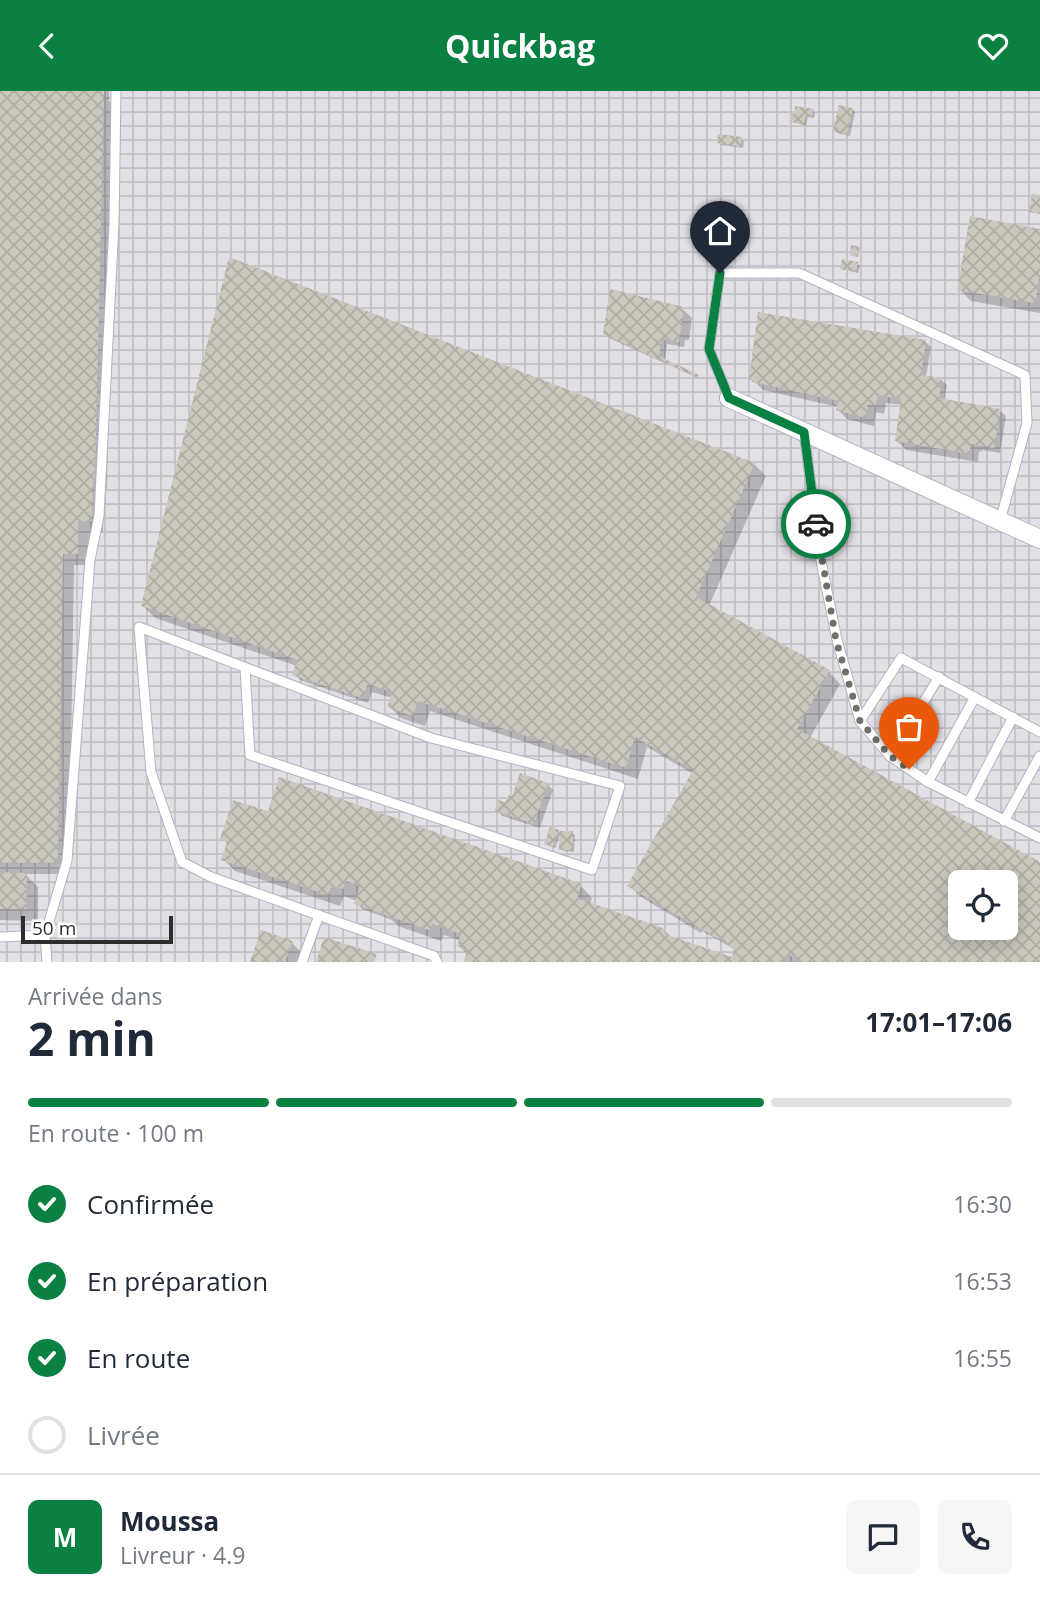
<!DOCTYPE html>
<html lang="fr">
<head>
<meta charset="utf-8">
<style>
	body { margin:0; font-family:"Open Sans",sans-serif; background:#f6f6f7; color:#1f2937; height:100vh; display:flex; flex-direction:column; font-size:26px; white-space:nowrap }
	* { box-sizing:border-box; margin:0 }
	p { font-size:23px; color:#747a83 }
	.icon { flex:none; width:38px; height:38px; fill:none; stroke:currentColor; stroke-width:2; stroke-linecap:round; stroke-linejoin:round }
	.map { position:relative; height:871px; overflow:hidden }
	.side { display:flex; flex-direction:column; background:#fff; flex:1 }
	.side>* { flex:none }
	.tools { position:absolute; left:948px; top:779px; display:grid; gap:14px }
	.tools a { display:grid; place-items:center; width:70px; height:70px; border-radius:10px; background:#fff; box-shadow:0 4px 18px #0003; font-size:35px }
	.scale { position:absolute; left:21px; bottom:18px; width:152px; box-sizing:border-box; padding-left:7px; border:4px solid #2d2d2d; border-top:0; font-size:19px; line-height:24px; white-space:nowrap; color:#2d2d2d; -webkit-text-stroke:5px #fff; paint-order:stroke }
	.pin { position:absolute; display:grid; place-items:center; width:60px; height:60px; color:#fff; margin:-72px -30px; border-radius:50% 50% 50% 0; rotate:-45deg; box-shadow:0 0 7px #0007 }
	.pin .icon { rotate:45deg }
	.courier { position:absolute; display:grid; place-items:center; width:70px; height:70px; margin:-35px; border:5px solid #0b8043; border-radius:50%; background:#fff; color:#222; box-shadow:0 2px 9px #0007 }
	.summary em { font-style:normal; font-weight:700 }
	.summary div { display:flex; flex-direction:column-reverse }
	.summary { display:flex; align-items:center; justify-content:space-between; height:119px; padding:0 28px }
	h1 { font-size:46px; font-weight:700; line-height:52px }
	.bar { display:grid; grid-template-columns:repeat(4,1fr); gap:10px 7px; align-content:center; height:84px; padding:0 28px }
	.bar i { height:9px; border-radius:5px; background:#e0e1e3 }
	.bar .on { background:#0b8043 }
	.bar p { grid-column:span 4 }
	.line { display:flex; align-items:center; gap:18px; padding:0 28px; border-top:2px solid #e0e1e3 }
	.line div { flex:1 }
	.round { display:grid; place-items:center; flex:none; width:74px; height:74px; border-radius:10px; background:#f6f6f7 }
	ol { padding:0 28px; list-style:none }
	li { display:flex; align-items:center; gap:21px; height:77px }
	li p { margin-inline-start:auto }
	li .icon { padding:7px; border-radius:50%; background:#0b8043; color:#fff; stroke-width:4 }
	li:last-child { color:#747a83 }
	li i { width:38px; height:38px; border:4px solid #e0e1e3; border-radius:50% }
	header { display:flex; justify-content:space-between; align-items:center; height:91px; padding:0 28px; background:#0b8043; color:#fff; font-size:32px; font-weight:700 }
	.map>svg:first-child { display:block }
</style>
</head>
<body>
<header><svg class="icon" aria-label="back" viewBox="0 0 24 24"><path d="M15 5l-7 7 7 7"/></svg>Quickbag<svg class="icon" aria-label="heart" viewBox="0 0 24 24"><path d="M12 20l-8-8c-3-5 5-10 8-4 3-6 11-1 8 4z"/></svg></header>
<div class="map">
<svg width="1040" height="871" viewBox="0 0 1040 871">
	<defs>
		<pattern id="industrial-grid" width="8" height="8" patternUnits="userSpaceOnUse" patternTransform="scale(1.75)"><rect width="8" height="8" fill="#e3dfe7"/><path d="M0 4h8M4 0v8" fill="none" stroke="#c3c0c6"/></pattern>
		<pattern id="building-cross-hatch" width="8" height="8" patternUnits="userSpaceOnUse" patternTransform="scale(1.75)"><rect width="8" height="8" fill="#cac8bd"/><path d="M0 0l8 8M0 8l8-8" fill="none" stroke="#aeaca3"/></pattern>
	</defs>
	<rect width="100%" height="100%" fill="#eeeadf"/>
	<path fill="url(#industrial-grid)" fill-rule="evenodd" d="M0 0H1040V871H0ZM961 791H1006V836H961Z"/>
	<g fill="#0003" fill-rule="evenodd">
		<polygon points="10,0 109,0 109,10 115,16 107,398 104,398 103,441 90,441 89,474 74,474 69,783 25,783 38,796 38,830 0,829 0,2"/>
		<polygon points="853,18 855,21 850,45 837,42 834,40"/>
		<polygon points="813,20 815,22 814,27 808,26 806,35 790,30"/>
		<polygon points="741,48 744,51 743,57 721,54 718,51"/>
		<polygon points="1040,139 1040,222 971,210 959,198"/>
		<polygon points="726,150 728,153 727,162 710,159 708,157"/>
		<polygon points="857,172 860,175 858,182 842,178"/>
		<polygon points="683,218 692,227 689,249 685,249 684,256 667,253 665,269 700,288 611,248 605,242"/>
		<polygon points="926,251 931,256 926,286 941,289 947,294 944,310 1000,319 1006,325 1000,362 982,359 982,361 979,360 978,371 906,359 897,350 902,314 886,312 884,323 876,321 874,335 847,328 838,319 838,316 763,299 751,287"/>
		<path d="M754 373 766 385 709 515 829 581 840 593 810 647 1040 773V871H468L467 863 459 855 461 850 444 844 441 850 398 835 392 829 362 818 356 812 357 810 344 805 340 815 235 780 223 768 228 753 222 748 269 723 581 795 592 807 590 814 665 840 674 848 733 868 736 859 702 840 701 842 641 806 629 794 693 683 647 656 638 688 430 620 425 635 401 627 389 615 392 607 372 601 368 612 300 589 294 583 297 575 155 527 143 515ZM961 791H1006V836H961Z"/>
		<polygon points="547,693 553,699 540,737 502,725 497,719"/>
		<polygon points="558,740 561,742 555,757 549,755 546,752"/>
		<polygon points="572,742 575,744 574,761 564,760 561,758"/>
		<polygon points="292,852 301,861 297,871 252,871"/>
	</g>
	<g fill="url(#building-cross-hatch)" fill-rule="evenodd">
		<polygon points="0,0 104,0 95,387 93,387 92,430 78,430 78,463 63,463 58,772 0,772"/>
		<polygon points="839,14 853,17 847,44 833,40"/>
		<polygon points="795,15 814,18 812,25 806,24 804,33 789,31 790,22 794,23"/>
		<polygon points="718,43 742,46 741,56 717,52"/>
		<polygon points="1032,103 1040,104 1040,123 1029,121"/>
		<polygon points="970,125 1040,138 1040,183 1035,212 957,199"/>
		<polygon points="708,146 727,149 725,160 706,158"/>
		<polygon points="851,154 860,156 858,166 850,164"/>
		<path d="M229 166 755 372 696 506 830 579 797 638 1040 771V871H802L788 863 783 871H467L464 870 467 859 457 855 461 843 432 833 429 839 354 813 360 795 346 790 343 798 332 794 328 804 221 769 227 751 220 748 233 709 268 720 279 686 582 793 577 807 666 838 665 843 732 866 734 857 627 795 693 679 635 646 626 677 418 610 413 625 387 616 392 601 368 593 362 607 292 584 297 569 141 515ZM961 791H1006V836H961Z"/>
		<polygon points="842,168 858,171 856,181 840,178"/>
		<polygon points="610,198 684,216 679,251 662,248 659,265 699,284 698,287 603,243"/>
		<polygon points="758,221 926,249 921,284 942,287 939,307 1001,318 994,357 971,353 969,363 895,350 901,308 878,304 876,315 868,313 865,327 836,319 838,310 753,291 749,287"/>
		<polygon points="520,682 548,692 534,733 495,720 498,709 505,711 509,704 512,705"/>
		<polygon points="550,736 559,739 553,756 544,753"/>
		<polygon points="560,740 573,740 573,759 559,759"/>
		<polygon points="0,781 27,782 26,818 0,818"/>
		<polygon points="261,839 293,850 285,871 250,871"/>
		<polygon points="324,846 377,863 374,871 316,871"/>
	</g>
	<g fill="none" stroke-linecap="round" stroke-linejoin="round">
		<g stroke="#b3b3c0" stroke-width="11">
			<g id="lane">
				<polyline points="729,307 709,258 720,182 799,182 1025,284 1027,332 1000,430"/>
				<polyline points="804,341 820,465 837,549 860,630 890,665 928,691 1040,747"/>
				<polyline points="245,577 250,664 592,779 620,695 431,647 139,536 151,681 182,771 211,786 434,865 437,871"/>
				<polyline points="860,630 901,567 1040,641"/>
				<polyline points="890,665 939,586"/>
				<polyline points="928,691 975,606"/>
				<polyline points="968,712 1013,626"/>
				<polyline points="1004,730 1040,665"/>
				<polyline points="45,844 67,770 90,469 99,425 114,133 116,0"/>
				<polyline points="0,846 45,844 47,871"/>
				<polyline points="302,871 319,824"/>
			</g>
		</g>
		<g stroke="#b3b3c0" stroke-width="20">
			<polyline id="street" points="729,307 1040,448"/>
		</g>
		<use href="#lane" stroke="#fff" stroke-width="9"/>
		<use href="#street" stroke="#fff" stroke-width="18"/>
	</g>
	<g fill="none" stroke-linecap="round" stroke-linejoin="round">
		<polyline stroke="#716f6b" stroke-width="7" stroke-dasharray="0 12.6" points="816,433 836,549 860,630 890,665 909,678"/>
		<polyline stroke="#0b8043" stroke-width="9" points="720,182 709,258 729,307 804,341 816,433"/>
	</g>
</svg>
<div class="tools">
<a><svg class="icon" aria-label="locate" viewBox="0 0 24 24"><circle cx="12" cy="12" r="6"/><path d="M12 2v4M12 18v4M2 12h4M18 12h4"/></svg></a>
</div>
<div class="scale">50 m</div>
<div class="pin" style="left:909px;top:678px;background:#ea580c"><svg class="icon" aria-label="bag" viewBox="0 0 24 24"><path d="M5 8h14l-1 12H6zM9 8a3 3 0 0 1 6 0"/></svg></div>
<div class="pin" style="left:720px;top:182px;background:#1f2937"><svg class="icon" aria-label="home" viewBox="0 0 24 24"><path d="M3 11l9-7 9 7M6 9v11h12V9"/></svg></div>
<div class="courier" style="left:816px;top:433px"><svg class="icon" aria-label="car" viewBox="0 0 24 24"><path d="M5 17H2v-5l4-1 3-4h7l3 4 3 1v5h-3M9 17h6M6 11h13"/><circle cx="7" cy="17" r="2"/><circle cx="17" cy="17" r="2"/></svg></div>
</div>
<section class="side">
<div class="summary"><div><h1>2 min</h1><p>Arrivée dans</p></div><em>17:01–17:06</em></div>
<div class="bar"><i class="on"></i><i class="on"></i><i class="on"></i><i></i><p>En route · 100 m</p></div>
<ol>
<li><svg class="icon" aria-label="check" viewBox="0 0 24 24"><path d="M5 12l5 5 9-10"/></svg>Confirmée<p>16:30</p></li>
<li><svg class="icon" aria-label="check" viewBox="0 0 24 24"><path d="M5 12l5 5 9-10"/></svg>En préparation<p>16:53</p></li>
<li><svg class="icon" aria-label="check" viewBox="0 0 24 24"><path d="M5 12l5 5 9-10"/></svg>En route<p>16:55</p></li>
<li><i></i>Livrée</li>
</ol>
<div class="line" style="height:126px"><b class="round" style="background:#0b8043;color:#fff">M</b><div><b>Moussa</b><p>Livreur · 4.9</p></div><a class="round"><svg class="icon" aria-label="chat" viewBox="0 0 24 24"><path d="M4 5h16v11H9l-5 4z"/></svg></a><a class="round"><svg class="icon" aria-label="phone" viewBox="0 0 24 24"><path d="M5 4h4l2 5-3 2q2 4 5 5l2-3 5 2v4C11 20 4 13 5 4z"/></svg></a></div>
</section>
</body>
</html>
